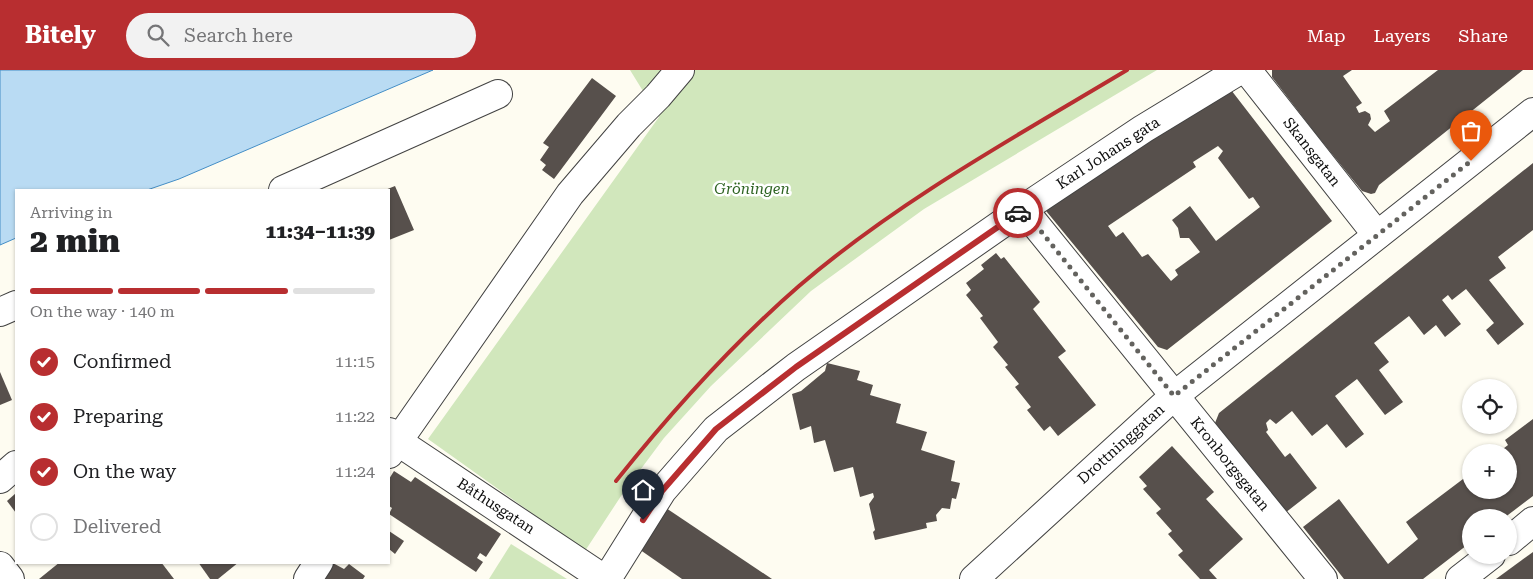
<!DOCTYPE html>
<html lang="en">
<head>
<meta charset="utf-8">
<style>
	body { margin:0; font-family:"Roboto Serif",serif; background:#f2f2f2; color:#202124; height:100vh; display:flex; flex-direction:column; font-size:19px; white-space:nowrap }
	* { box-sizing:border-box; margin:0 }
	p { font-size:16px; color:#757577 }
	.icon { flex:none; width:28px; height:28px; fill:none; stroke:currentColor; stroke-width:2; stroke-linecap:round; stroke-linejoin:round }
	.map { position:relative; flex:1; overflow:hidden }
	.sheet { position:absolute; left:15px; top:119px; width:375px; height:375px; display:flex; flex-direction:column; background:#fff; border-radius:0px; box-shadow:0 1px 4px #0004 }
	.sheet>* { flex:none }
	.buttons { position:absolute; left:1462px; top:309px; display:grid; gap:10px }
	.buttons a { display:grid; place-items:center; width:55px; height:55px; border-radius:50%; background:#fff; box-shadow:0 1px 4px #0004; font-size:25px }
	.pin { position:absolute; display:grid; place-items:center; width:42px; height:42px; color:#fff; margin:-51px -21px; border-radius:50% 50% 50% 0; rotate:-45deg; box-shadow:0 0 5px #0007 }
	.pin .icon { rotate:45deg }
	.courier { position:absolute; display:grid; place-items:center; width:50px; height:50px; margin:-25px; border:4px solid #b82e30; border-radius:50%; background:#fff; color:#222; box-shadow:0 1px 6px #0007 }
	.summary em { font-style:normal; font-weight:800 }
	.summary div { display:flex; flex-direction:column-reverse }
	.summary { display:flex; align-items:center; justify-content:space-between; height:85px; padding:0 15px }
	h1 { font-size:32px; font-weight:800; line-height:38px }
	.bar { display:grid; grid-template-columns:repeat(4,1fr); gap:8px 5px; align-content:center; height:60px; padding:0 15px }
	.bar i { height:6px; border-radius:4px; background:#e0e0e0 }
	.bar .current { background:#b82e30 }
	.bar p { grid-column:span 4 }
	ol { padding:0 15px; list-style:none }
	li { display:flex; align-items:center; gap:15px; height:55px }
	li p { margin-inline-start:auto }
	li .icon { padding:5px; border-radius:50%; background:#b82e30; color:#fff; stroke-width:4 }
	li:last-child { color:#757577 }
	li i { width:28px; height:28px; border:2px solid #e0e0e0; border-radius:50% }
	header { display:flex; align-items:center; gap:30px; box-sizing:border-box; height:70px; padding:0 25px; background:#b82e30; color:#fff }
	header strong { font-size:24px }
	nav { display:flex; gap:28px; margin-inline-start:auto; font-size:18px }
	.search { width:350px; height:45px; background:#f2f2f2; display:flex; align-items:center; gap:12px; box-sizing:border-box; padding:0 18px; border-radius:28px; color:#757577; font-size:19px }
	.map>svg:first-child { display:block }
</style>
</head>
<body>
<header>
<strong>Bitely</strong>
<div class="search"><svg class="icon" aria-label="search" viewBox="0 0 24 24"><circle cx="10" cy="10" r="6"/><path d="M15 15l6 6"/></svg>Search here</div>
<nav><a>Map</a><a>Layers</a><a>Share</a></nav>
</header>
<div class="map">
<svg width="1533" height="509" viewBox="0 0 1533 509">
	<rect width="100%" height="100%" fill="#fefcf1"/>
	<g fill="#d1e7bc">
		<polygon points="630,0 1157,0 924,139 811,221 711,316 664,368 623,423 585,481 428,369 659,47"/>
		<polygon points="511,474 567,509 489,509"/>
	</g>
	<polygon fill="#b9dbf3" stroke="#448ec6" points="0,0 433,0 179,109 147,120 16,120 16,168 0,175"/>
	<g fill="#57504c" fill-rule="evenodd">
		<polygon points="1272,0 1352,0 1343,6 1362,33 1356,37 1359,43 1365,41 1370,44 1371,49 1368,55 1375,62 1390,51 1384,41 1438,0 1523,0 1379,115 1375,123 1371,124 1362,121 1315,63 1272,7"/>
		<polygon points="592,8 616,26 554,109 542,100 546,95 540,90 549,77 543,73"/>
		<path d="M1228 16 1332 151 1167 280 1158 277 1042 136ZM1218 76 1223 81 1218 88 1249 129 1253 127 1260 137 1216 171 1190 136 1172 150 1178 158 1180 168H1189L1200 182 1175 200 1178 205 1171 211 1148 184 1142 187 1123 162 1116 167 1108 156 1196 97 1193 92Z"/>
		<polygon points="1533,93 1533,160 1498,187 1506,198 1489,210 1524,254 1498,275 1486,260 1494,253 1466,219 1452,230 1448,225 1442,230 1461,254 1445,267 1436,255 1424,265 1409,246 1374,273 1389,292 1379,300 1403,332 1385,345 1357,309 1335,326 1364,364 1346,378 1327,354 1312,366 1292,341 1276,354 1270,349 1266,353 1268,360 1266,362 1285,387 1290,383 1317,418 1285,443 1215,353 1219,343"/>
		<polygon points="395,116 414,160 389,170 389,120 385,120"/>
		<polygon points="996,183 1001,189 1004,187 1040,232 1033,239 1066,281 1058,287 1096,335 1058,366 1050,356 1044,361 1027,340 1031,337 1015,317 1019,314 1005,297 1008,295 993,277 998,272 980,248 983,246 966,225 971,220 966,213 984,199 981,195"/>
		<polygon points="827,293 860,301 857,310 873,315 870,325 901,334 896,353 927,362 921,380 955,391 951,411 960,413 956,429 952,428 950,439 942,438 936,445 937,451 926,453 927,458 875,470 873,462 875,460 869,434 874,427 873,423 860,427 853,397 834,402 825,370 814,373 811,356 800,360 792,324 801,321 825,301"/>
		<polygon points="0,302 12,330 0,335"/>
		<polygon points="1533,349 1533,426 1504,448 1471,448 1471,472 1423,509 1344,509 1303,457 1339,429 1388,494 1418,469 1406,452 1471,403 1471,420 1509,420 1509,382 1499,382 1508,375 1505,370"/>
		<polygon points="1172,376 1214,422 1206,429 1243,469 1209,500 1217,509 1200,509 1178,485 1183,481 1168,464 1172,461 1156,443 1161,439 1143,419 1147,416 1139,407"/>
		<polygon points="394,401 411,412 415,407 501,464 486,487 480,483 477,488 483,492 476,502 389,444 392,438 389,436 389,409"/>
		<polygon points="16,423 16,443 7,431"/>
		<polygon points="663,436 772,509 682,509 636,477"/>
		<polygon points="389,461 404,471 395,484 389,479"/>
		<polygon points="1533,482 1533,509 1496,509"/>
		<polygon points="60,492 161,492 174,509 39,509"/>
		<polygon points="198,492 239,492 218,509 210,509"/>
		<polygon points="331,492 344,499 349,494 365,506 363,509 323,509"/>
	</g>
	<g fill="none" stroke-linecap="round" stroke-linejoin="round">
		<g stroke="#424242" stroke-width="30">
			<g id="minor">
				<polyline points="1247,0 1377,165"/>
				<polyline points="283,120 498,24"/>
				<polyline points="1023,139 1323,509"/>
				<polyline points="0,242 16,235"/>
				<polyline points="389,362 397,371 604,509"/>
				<polyline points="389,384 570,124 629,55 658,26 680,0"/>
				<polyline points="0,409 16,395"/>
				<polyline points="1509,471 1533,451"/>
				<polyline points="0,496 10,509"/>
				<polyline points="308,509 319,492"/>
				<polyline points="607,509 662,421 716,359 796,297 1023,139 1143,59 1240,0"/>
				<polyline points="974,509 1174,326 1533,42"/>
				<polyline points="1460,509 1491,485"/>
			</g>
		</g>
		<use href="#minor" stroke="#fff" stroke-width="28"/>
		<path stroke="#b82e30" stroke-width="4" d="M616 411C672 341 731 275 799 216 898 131 1015 67 1127 0"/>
	</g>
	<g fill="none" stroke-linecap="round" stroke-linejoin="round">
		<polyline stroke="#63625e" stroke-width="5" stroke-dasharray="0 9" points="1018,143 1023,139 1174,326 1471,91"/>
		<polyline stroke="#b82e30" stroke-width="6" points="643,450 662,421 716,359 796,297 1018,143"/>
	</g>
	<g text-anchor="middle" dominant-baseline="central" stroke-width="5" stroke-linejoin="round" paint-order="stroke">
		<g font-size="15" fill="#0f0f0f" stroke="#fff">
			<text transform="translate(1312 82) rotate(52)">Skansgatan</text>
			<text transform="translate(1108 83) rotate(-33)">Karl Johans gata</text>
			<text transform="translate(1121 374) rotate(-42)">Drottninggatan</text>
			<text transform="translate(1230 394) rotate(51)">Kronborgsgatan</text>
			<text transform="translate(496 436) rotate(33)">Båthusgatan</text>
		</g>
		<g font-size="15" font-style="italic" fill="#2e6322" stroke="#fff">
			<text x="752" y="119">Gröningen</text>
		</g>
	</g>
</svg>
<div class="buttons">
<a><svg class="icon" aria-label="locate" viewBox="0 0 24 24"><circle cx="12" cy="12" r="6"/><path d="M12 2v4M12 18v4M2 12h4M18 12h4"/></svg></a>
<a>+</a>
<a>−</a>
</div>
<div class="pin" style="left:1471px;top:91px;background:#ea580c"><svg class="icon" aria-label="bag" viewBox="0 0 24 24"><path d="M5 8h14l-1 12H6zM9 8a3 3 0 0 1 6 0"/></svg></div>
<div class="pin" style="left:643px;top:450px;background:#1f2937"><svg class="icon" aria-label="home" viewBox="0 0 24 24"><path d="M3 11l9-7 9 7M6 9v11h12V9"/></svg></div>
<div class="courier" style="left:1018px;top:143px"><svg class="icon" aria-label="car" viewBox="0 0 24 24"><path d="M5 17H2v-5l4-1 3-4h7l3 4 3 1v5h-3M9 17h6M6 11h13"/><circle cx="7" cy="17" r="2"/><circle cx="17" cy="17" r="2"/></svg></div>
<section class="sheet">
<div class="summary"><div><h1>2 min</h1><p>Arriving in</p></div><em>11:34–11:39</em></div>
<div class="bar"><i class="current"></i><i class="current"></i><i class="current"></i><i></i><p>On the way · 140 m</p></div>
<ol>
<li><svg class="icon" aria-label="check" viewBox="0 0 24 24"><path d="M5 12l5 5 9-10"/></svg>Confirmed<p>11:15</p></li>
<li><svg class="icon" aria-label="check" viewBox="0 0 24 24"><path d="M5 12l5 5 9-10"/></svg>Preparing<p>11:22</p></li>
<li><svg class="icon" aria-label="check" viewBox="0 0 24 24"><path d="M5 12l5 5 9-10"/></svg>On the way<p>11:24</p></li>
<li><i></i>Delivered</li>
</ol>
</section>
</div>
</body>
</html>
